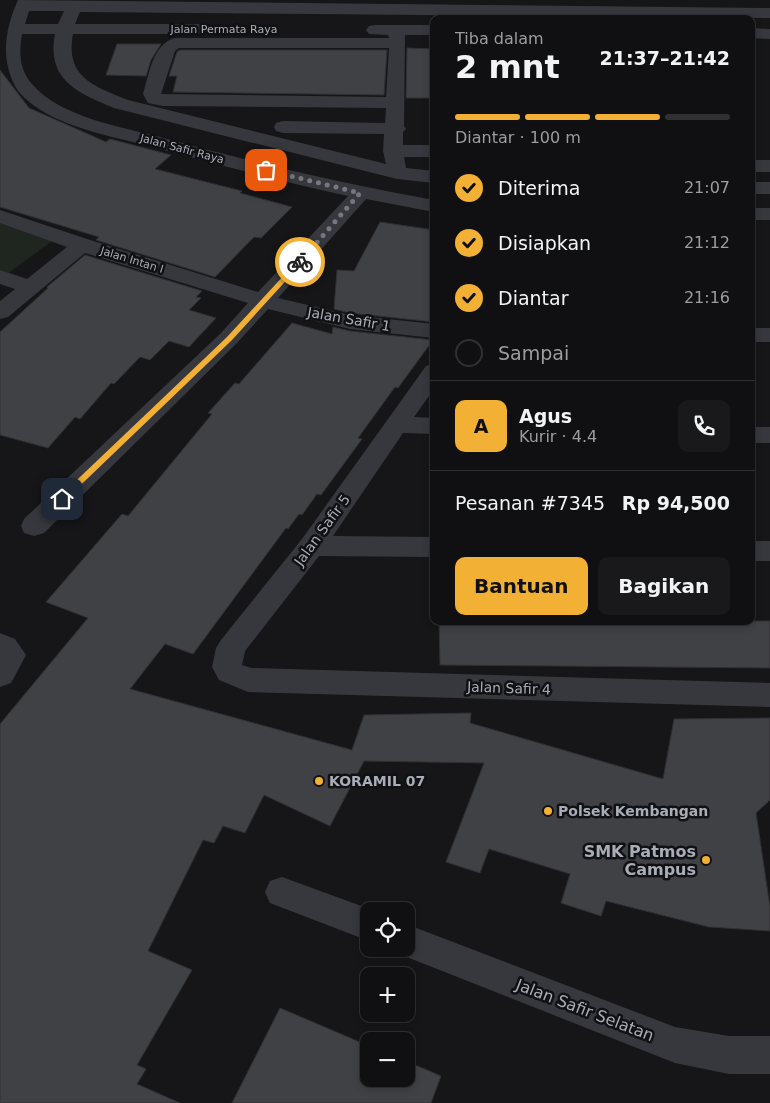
<!DOCTYPE html>
<html lang="id">
<head>
<meta charset="utf-8">
<style>
	body { margin:0; font-family:"DejaVu Sans",sans-serif; background:#19191b; color:#f1f3f6; height:100vh; display:flex; flex-direction:column; font-size:19px; white-space:nowrap }
	* { box-sizing:border-box; margin:0 }
	p { font-size:16px; color:#9c9d9f }
	.icon { flex:none; width:28px; height:28px; fill:none; stroke:currentColor; stroke-width:2; stroke-linecap:round; stroke-linejoin:round }
	.map { position:relative; flex:1; overflow:hidden }
	.drawer { position:absolute; left:430px; top:15px; width:325px; height:610px; display:flex; flex-direction:column; background:#101012; border-radius:10px; box-shadow:0 2px 8px #0003,0 0 0 1px #303032 }
	.drawer>* { flex:none }
	.buttons { position:absolute; left:360px; top:902px; display:grid; gap:10px }
	.buttons a { display:grid; place-items:center; width:55px; height:55px; border-radius:10px; background:#101012; box-shadow:0 2px 8px #0003,0 0 0 1px #303032; font-size:25px }
	.pin { position:absolute; display:grid; place-items:center; width:42px; height:42px; color:#fff; margin:-21px; border-radius:10px; box-shadow:0 2px 8px #0006 }
	.courier { position:absolute; display:grid; place-items:center; width:50px; height:50px; margin:-25px; border:4px solid #f2b134; border-radius:50%; background:#fff; color:#222; box-shadow:0 1px 6px #0007 }
	.headline em { font-style:normal; font-weight:700 }
	.headline div { display:flex; flex-direction:column-reverse }
	.headline { display:flex; align-items:center; justify-content:space-between; height:85px; padding:0 25px }
	h1 { font-size:32px; font-weight:700; line-height:38px }
	.bar { display:grid; grid-template-columns:repeat(4,1fr); gap:8px 5px; align-content:center; height:60px; padding:0 25px }
	.bar i { height:6px; border-radius:4px; background:#303032 }
	.bar .active { background:#f2b134 }
	.bar p { grid-column:span 4 }
	.line { display:flex; align-items:center; gap:12px; padding:0 25px; border-top:1px solid #303032 }
	.line div { flex:1 }
	.round { display:grid; place-items:center; flex:none; width:52px; height:52px; border-radius:10px; background:#19191b }
	ol { padding:0 25px; list-style:none }
	li { display:flex; align-items:center; gap:15px; height:55px }
	li p { margin-inline-start:auto }
	li .icon { padding:5px; border-radius:50%; background:#f2b134; color:#111; stroke-width:4 }
	li:last-child { color:#9c9d9f }
	li i { width:28px; height:28px; border:2px solid #303032; border-radius:50% }
	.primary-button { display:flex; gap:10px; margin-top:auto; padding:10px 25px }
	.primary-button a { flex:1; height:58px; border-radius:10px; background:#f2b134; color:#111; font-size:20px; font-weight:700; line-height:58px; text-align:center }
	.primary-button a+a { background:#19191b; color:#f1f3f6 }
	.map>svg:first-child { display:block }
</style>
</head>
<body>
<div class="map">
<svg width="770" height="1103" viewBox="0 0 770 1103">
	<rect width="100%" height="100%" fill="#161618"/>
	<polygon fill="#1e261f" points="0,220 55,239 7,274 0,272"/>
	<g fill="#404145" stroke="#303034">
		<polygon points="117,44 161,44 151,60 146,76 106,75"/>
		<polygon points="407,48 434,49 434,98 406,98"/>
		<polygon points="180,50 387,50 384,95 173,92 177,76 169,76 177,52"/>
		<polygon points="0,70 29,108 106,142 110,139 171,155 155,169 242,191 240,193 292,207 261,238 254,237 215,277 96,240 99,237 0,207"/>
		<polygon points="380,222 434,230 434,322 350,313 334,309 337,270 354,271"/>
		<polygon points="85,255 202,291 196,297 201,298 189,310 216,318 189,347 169,341 150,360 140,357 114,384 111,383 80,419 75,417 48,448 0,435 0,332 48,288 47,287"/>
		<polygon points="292,323 332,334 333,327 350,331 433,340 398,388 395,387 358,438 362,439 321,495 317,494 302,515 299,514 288,529 286,528 193,654 165,644 130,689 352,750 364,715 471,713 470,723 663,779 674,719 770,718 770,800 756,813 770,907 770,931 709,927 606,901 601,916 561,903 570,874 489,849 480,873 446,862 484,763 364,761 330,826 264,795 245,833 223,826 214,843 203,840 148,951 192,970 137,1065 146,1069 137,1084 180,1103 0,1103 0,724 88,618 46,602 122,514 128,516 212,414 208,413 235,383 239,384"/>
		<polygon points="439,621 770,621 770,668 440,665"/>
		<polygon points="280,1008 369,1046 369,1079 406,1079 406,1061 441,1076 431,1103 232,1103"/>
	</g>
	<g fill="none" stroke-linecap="round" stroke-linejoin="round">
		<g fill="#37383d" fill-rule="evenodd">
			<path d="M18 0 770 8V18L80 12 75 24H197L203 25 206 29 203 33 197 34H73C65 77 93 86 128 100L386 164 383 151 384 134 283 133 276 131 274 127 276 123 283 121 385 123 386 108 163 106 148 103 143 94C149 75 153 43 175 38H389L388 35 369 34 366 30 369 26 375 25H434V35H405L404 126 406 129 403 132V145H434V157H404L406 168 434 171V183L397 179 114 108C78 93 46 80 55 34H22C19 51 19 70 32 84 62 119 125 127 167 139 255 163 344 184 434 200V212L366 199 278 298 350 315 434 324V338L350 329 268 309 237 343 44 533 34 536 24 533 21 526 24 519 221 333 248 303 85 253 8 317 0 319V301L15 289 0 284V270L27 279 67 247 0 223V210L90 240 258 292 348 196C283 182 220 165 156 148 114 136 48 127 18 91 0 62 4 31 18 0ZM29 11H64L58 24H25ZM179 48H389L386 97 161 94 175 51Z"/>
			<polygon points="751,28 770,29 770,39 751,38"/>
			<rect x="751" y="160" width="19" height="12"/>
			<rect x="751" y="182" width="19" height="12"/>
			<rect x="751" y="208" width="19" height="12"/>
			<rect x="751" y="328" width="19" height="14"/>
			<polygon points="434,364 434,389 414,417 434,418 434,434 403,433 333,536 434,537 434,557 319,556 245,651 242,665 251,668 770,683 770,707 248,692 219,680 212,667 216,648 221,640 302,539 426,366"/>
			<rect x="751" y="427" width="19" height="16"/>
			<rect x="751" y="541" width="19" height="20"/>
			<polygon points="0,633 15,639 26,655 11,683 0,687"/>
			<polygon points="282,877 375,911 369,911 369,941 270,903 265,892 270,881"/>
			<polygon points="406,924 675,1027 729,1036 770,1036 770,1074 729,1074 675,1063 394,952 392,949 406,949"/>
		</g>
	</g>
	<polygon fill="#f2b134" points="298,260 303,262 232,340 64,501 59,501 59,497 227,337"/>
	<g fill="none" stroke-linecap="round" stroke-linejoin="round">
		<polyline stroke="#757880" stroke-width="5" stroke-dasharray="0 9" points="266,170 360,193 300,262"/>
	</g>
	<g fill="#f2b134" stroke="#111113" stroke-width="2">
		<circle cx="319" cy="781" r="5"/>
		<circle cx="548" cy="811" r="5"/>
		<circle cx="706" cy="860" r="5"/>
	</g>
	<g text-anchor="middle" dominant-baseline="central" stroke-width="5" stroke-linejoin="round" paint-order="stroke">
		<g font-size="11" fill="#a8adb8" stroke="#111113">
			<text x="224" y="29">Jalan Permata Raya</text>
			<text transform="translate(182 149) rotate(15)">Jalan Safir Raya</text>
			<text transform="translate(132 260) rotate(17)">Jalan Intan I</text>
		</g>
		<g font-size="14" fill="#a8adb8" stroke="#111113">
			<text transform="translate(349 319) rotate(10)">Jalan Safir 1</text>
			<text transform="translate(322 530) rotate(-54)">Jalan Safir 5</text>
			<text transform="translate(509 688) rotate(2)">Jalan Safir 4</text>
		</g>
		<g font-size="14" font-weight="bold" fill="#a8adb8" stroke="#111113" text-anchor="start">
			<text x="329" y="781">KORAMIL 07</text>
			<text x="558" y="811">Polsek Kembangan</text>
		</g>
		<g font-size="16" font-weight="bold" fill="#a8adb8" stroke="#111113" text-anchor="end">
			<text x="696" y="851">SMK Patmos<tspan x="696" dy="18">Campus</tspan></text>
		</g>
		<g font-size="16" fill="#a8adb8" stroke="#111113">
			<text transform="translate(585 1010) rotate(21)">Jalan Safir Selatan</text>
		</g>
	</g>
</svg>
<div class="buttons">
<a><svg class="icon" aria-label="locate" viewBox="0 0 24 24"><circle cx="12" cy="12" r="6"/><path d="M12 2v4M12 18v4M2 12h4M18 12h4"/></svg></a>
<a>+</a>
<a>−</a>
</div>
<div class="pin" style="left:266px;top:170px;background:#ea580c"><svg class="icon" aria-label="bag" viewBox="0 0 24 24"><path d="M5 8h14l-1 12H6zM9 8a3 3 0 0 1 6 0"/></svg></div>
<div class="pin" style="left:62px;top:499px;background:#1f2937"><svg class="icon" aria-label="home" viewBox="0 0 24 24"><path d="M3 11l9-7 9 7M6 9v11h12V9"/></svg></div>
<div class="courier" style="left:300px;top:262px"><svg class="icon" aria-label="bike" viewBox="0 0 24 24"><circle cx="6" cy="16" r="4"/><circle cx="18" cy="16" r="4"/><path d="M6 16l4-8h5l3 8M10 8l3 8H6M13 5h3"/></svg></div>
<section class="drawer">
<div class="headline"><div><h1>2 mnt</h1><p>Tiba dalam</p></div><em>21:37–21:42</em></div>
<div class="bar"><i class="active"></i><i class="active"></i><i class="active"></i><i></i><p>Diantar · 100 m</p></div>
<ol>
<li><svg class="icon" aria-label="check" viewBox="0 0 24 24"><path d="M5 12l5 5 9-10"/></svg>Diterima<p>21:07</p></li>
<li><svg class="icon" aria-label="check" viewBox="0 0 24 24"><path d="M5 12l5 5 9-10"/></svg>Disiapkan<p>21:12</p></li>
<li><svg class="icon" aria-label="check" viewBox="0 0 24 24"><path d="M5 12l5 5 9-10"/></svg>Diantar<p>21:16</p></li>
<li><i></i>Sampai</li>
</ol>
<div class="line" style="height:90px"><b class="round" style="background:#f2b134;color:#111">A</b><div><b>Agus</b><p>Kurir · 4.4</p></div><a class="round"><svg class="icon" aria-label="phone" viewBox="0 0 24 24"><path d="M5 4h4l2 5-3 2q2 4 5 5l2-3 5 2v4C11 20 4 13 5 4z"/></svg></a></div>
<div class="line" style="height:65px"><div>Pesanan #7345</div><b>Rp 94,500</b></div>
<div class="primary-button"><a>Bantuan</a><a>Bagikan</a></div>
</section>
</div>
</body>
</html>
